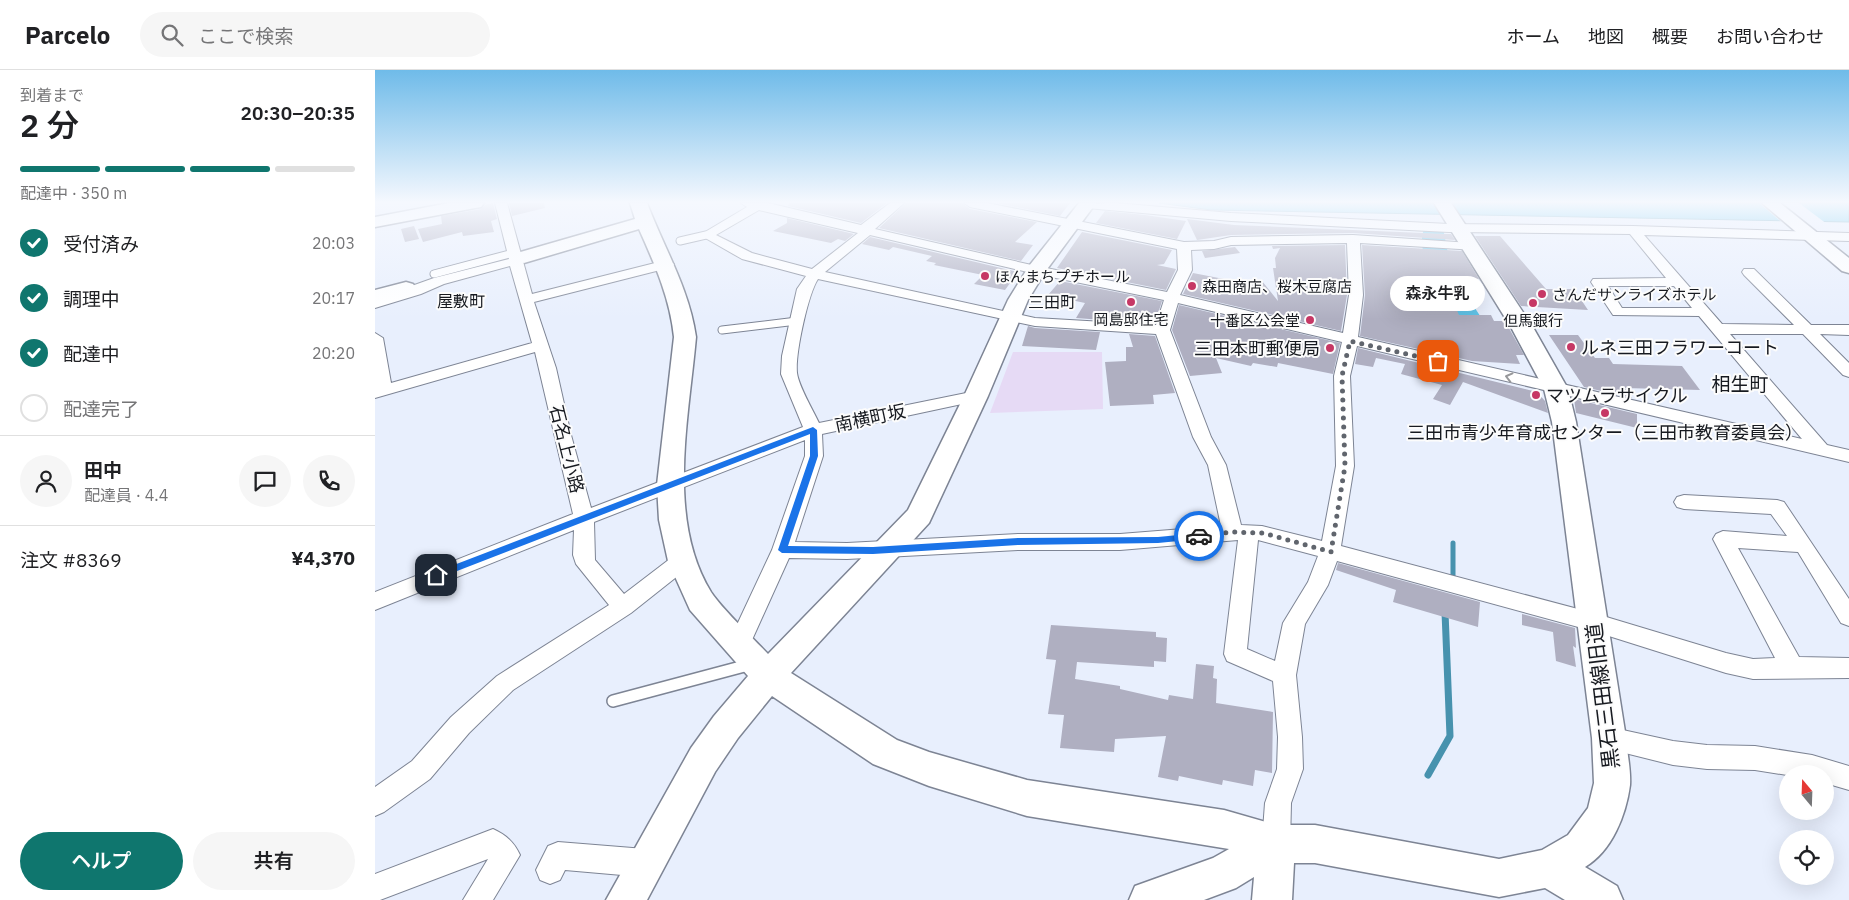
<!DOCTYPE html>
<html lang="ja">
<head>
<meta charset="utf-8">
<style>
	body { margin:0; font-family:"IBM Plex Sans","Noto Sans JP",sans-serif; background:#f6f6f6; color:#202124; height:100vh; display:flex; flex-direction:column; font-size:19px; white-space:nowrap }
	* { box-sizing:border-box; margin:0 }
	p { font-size:16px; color:#757577 }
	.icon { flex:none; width:28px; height:28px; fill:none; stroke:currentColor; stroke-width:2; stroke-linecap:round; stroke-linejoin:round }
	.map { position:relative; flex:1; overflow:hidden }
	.drawer { display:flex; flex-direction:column; background:#fff; width:375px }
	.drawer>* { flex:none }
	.needle { width:32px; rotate:341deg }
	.tools { position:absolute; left:1404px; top:695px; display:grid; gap:10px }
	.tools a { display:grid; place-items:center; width:55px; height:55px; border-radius:50%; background:#fff; box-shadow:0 5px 20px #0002; font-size:25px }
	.pin { position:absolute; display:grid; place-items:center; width:42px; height:42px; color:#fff; margin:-21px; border-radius:10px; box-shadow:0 2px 8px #0006 }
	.courier { position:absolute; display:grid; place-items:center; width:50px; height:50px; margin:-25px; border:4px solid #1a73e8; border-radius:50%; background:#fff; color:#222; box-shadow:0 1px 6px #0007 }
	.bubble { position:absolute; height:35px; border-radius:18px; background:#fff; box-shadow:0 5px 20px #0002; font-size:16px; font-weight:600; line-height:35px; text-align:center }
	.overview em { font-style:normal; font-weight:600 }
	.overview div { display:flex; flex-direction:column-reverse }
	.overview { display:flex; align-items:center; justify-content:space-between; height:85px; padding:0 20px }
	h1 { font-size:32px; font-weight:600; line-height:38px }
	.bar { display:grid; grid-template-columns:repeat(4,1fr); gap:8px 5px; align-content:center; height:60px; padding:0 20px }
	.bar i { height:6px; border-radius:4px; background:#e0e0e0 }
	.bar .current { background:#0f766e }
	.bar p { grid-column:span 4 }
	.line { display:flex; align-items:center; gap:12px; padding:0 20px; border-top:1px solid #e0e0e0 }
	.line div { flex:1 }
	.round { display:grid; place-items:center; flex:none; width:52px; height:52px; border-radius:26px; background:#f6f6f6 }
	ol { padding:0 20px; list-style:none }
	li { display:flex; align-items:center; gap:15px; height:55px }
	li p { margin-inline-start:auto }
	li .icon { padding:5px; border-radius:50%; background:#0f766e; color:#fff; stroke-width:4 }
	li:last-child { color:#757577 }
	li i { width:28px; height:28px; border:2px solid #e0e0e0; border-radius:50% }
	.action { display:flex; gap:10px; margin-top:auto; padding:10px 20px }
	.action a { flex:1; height:58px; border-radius:30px; background:#0f766e; color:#fff; font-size:20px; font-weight:600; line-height:58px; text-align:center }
	.action a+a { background:#f6f6f6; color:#202124 }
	header { display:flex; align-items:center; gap:30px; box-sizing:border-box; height:70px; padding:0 25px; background:#fff; border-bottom:1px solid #e0e0e0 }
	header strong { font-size:24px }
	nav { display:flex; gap:28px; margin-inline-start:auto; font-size:18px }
	.search { width:350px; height:45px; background:#f6f6f6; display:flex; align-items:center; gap:12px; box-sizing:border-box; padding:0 18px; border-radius:28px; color:#757577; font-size:19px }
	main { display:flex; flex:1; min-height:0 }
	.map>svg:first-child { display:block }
</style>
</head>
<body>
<header>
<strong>Parcelo</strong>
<div class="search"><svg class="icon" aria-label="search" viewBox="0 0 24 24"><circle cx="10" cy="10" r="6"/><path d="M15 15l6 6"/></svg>ここで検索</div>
<nav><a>ホーム</a><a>地図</a><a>概要</a><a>お問い合わせ</a></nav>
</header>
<main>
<section class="drawer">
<div class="overview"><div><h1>2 分</h1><p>到着まで</p></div><em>20:30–20:35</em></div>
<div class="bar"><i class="current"></i><i class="current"></i><i class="current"></i><i></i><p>配達中 · 350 m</p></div>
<ol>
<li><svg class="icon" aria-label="check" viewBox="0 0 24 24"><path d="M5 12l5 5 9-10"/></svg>受付済み<p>20:03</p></li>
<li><svg class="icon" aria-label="check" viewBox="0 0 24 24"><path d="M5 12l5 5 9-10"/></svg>調理中<p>20:17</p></li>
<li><svg class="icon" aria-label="check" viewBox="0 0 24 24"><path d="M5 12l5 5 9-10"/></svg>配達中<p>20:20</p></li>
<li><i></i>配達完了</li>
</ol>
<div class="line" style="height:90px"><a class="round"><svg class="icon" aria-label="person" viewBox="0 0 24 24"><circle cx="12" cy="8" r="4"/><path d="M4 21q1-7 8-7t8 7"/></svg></a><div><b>田中</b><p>配達員 · 4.4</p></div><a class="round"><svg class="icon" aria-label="chat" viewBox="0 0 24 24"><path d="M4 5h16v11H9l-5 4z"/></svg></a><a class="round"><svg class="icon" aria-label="phone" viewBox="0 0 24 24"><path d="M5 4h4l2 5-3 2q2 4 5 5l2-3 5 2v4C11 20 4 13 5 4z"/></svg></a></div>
<div class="line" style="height:65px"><div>注文 #8369</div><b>¥4,370</b></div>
<div class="action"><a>ヘルプ</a><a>共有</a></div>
</section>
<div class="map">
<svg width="1474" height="830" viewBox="0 0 1474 830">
	<rect width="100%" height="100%" fill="#e8effd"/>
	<polygon fill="#e6daf5" points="638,282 727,282 728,339 615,343"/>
	<polygon fill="#5bc5eb" stroke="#4792ae" points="784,133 1474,133 1474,152 836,140"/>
	<polygon fill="#e8effd" points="1384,133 1424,133 1452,154 1409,154"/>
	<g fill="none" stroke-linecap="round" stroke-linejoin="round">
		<polyline stroke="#4792ae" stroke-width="5" points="1078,473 1078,508"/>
		<polyline stroke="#4792ae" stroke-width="7" points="1053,705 1075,666 1070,542"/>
		<path fill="#5bc5eb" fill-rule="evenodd" d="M1058 157 1066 158 1069 163 1075 194 1081 209 1128 281 1124 287 1115 289 1106 287C1090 264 1033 184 1050 158Z"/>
	</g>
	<g fill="#afafc1">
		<polygon points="118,133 122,149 116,151 119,162 88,166 87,162 48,172 43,159 67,154 66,146 106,139 110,135"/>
		<polygon points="134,133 169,133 170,138 137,146"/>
		<polygon points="414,133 512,133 486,153 413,136"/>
		<polygon points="531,133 587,133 595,139 662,152 640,172 658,175 646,191 504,158"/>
		<polygon points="621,133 695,133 685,146"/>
		<polygon points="730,141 770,145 811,151 802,169 721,153"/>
		<polygon points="412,148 479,164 470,171 463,169 456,173 398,161 412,153"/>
		<polygon points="812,149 859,155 1072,164 1076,164 1080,170 978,163 856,165 822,170"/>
		<polygon points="39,156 44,169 30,172 26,159"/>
		<polygon points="707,162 797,180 789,194 782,195 801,199 791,220 682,198"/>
		<polygon points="1100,166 1125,166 1171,219 1199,219 1213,240 1146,236"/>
		<polygon points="495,167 643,202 630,220 599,214 608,205 559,195 561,193 551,191 557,186 518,177 514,180 487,174"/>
		<polygon points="970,175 972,225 966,261 808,224 818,203 885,216 887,211 903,231 898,198 901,198 900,188 905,178 898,179 897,176"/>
		<polygon points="987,175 1087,181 1104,209 1097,209 1102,217 1072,217 1084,245 1116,245 1119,251 1130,251 1149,285 1141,285 1145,294 1097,291 985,266 990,225"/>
		<polygon points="860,177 865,183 830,188 827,181"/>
		<polygon points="685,211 787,231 780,253 729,248 728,250 701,248 710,233 673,225"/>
		<polygon points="804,235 965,273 958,304 903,293 902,297 878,293 876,296 841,288 847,303 815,306 797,260"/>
		<polygon points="653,256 660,258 725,262 721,280 647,276"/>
		<polygon points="754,264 780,266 800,323 778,325 779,334 735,336 730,292 751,291 751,277 758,277"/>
		<polygon points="1174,265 1203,265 1220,288 1234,288 1238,294 1307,296 1325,320 1250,318 1257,328 1209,317"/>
		<polygon points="983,278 1162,322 1170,331 1173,343 1088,312 1075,335 1058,329 1067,315 1026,304 1030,294 1001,288 998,297 980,294"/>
		<polygon points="1199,329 1262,344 1262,358 1201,343"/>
		<polygon points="963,493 1105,532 1103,557 1018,532 1021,520 961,500"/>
		<polygon points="1147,544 1200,558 1201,578 1198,576 1201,597 1181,591 1178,562 1147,555"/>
		<polygon points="676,555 781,562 781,567 792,568 791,592 779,591 779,597 702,592 700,609 745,616 745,619 793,630 794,625 818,629 821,594 839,596 838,608 842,609 841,633 898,642 897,703 880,700 878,716 848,710 847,715 804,706 803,711 783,707 791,666 740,669 739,682 685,678 689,645 673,644 681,590 671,589"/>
	</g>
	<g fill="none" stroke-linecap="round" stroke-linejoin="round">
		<g stroke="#7d8494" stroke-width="9">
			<g id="lane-far1">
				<polyline points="305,171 331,165"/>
				<polyline points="59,204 138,183"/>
				<polyline points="347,260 422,251"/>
			</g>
		</g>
		<g stroke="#7d8494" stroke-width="14">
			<polyline id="lane" points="238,631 377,594"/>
		</g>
		<g stroke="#7d8494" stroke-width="2">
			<g id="street">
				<path d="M120 133H132L157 224 292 190 299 194 297 197 159 232 181 298 196 365 216 438 428 357 406 304 407 286 422 219 431 206 367 189 325 165 372 137 366 133H393L486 155 515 133H529L500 159 661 196 792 222 803 200 802 179 595 137 589 133H612L809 172 839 171 856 167 978 165 1096 173 1103 177 1101 180 985 173 988 225 983 267 1427 369 1324 246 1238 245 1216 212 1218 209 1291 208 1255 164 1074 162 856 151 712 138 706 134 740 133 856 143 1074 154 1258 156 1474 163V171L1269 165 1347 254 1419 255 1369 205 1367 202 1369 199H1379L1436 255H1474V265L1445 264 1474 293V307L1468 305 1428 264H1355L1452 375 1474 380V392L982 276 975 306 979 396 966 476 1218 543 1351 583 1378 589 1400 588 1338 469 1341 464 1348 461 1412 466 1396 444 1309 439 1302 437 1299 432 1302 427 1309 425 1402 430 1409 432 1474 529V556L1466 553 1423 482 1363 478 1424 587 1474 588V608L1378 609 1351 603 1218 561 962 491 953 515 930 554 921 605 927 667 928 699 916 733 915 774 911 784 901 788 891 784 887 774 890 733 902 699 903 667 898 611 852 591 849 584 863 470 745 480H643L472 489 414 488 372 581 364 583 356 581 353 574 397 480 430 386V370L219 452 220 490 249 524 300 485 307 483 314 485 317 491 314 497 256 543 138 620 94 663 55 709 9 742 0 746V717L37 691 76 647 122 606 234 535 201 494 198 485 199 460 0 540V522L198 444 160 282 0 328V263L8 268 16 313 157 273 135 196 69 214 46 224 0 238V229L59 208 134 189ZM384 140 483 163 437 199 377 183 341 165ZM495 165 661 204 789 230 781 255 660 248 450 202ZM972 173 974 225 968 263 805 225 817 200 816 180 839 179 856 175ZM443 209 660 256 781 264 818 367 833 395 846 456 745 464H643L472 473 420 472 448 386 447 364 601 331 607 330 609 326 607 322 601 321 444 353C438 340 424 317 422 303 420 284 433 224 443 209ZM1233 216H1299L1317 238H1247ZM803 233 967 272 959 306 961 396 947 471 887 456 866 455 851 395 836 367 795 260ZM883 470 943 486 933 512 908 553 900 591 872 579Z"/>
				<polygon points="1234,657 1298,671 1332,675 1380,676 1437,685 1474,696 1474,720 1450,713 1450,704 1412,705 1380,700 1332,699 1298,695 1234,679 1225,676 1222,668 1225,660"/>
				<path d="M118 759C131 765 139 772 145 785L118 830H88L113 789 5 830H0V804Z"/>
				<polygon points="183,772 270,779 280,783 284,793 280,803 270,807 190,800 185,810 175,814 165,810 161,800 173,776"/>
			</g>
		</g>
		<g stroke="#7d8494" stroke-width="3">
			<g id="secondary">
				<polygon points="74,133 109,133 106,137 100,138 0,157 0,147"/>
				<path d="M255 133H272C289 178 314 218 321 267 314 347 291 449 336 522 348 540 377 567 393 584L533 440 589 326 633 230 654 196 704 133H721L670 202 653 230 613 326 554 453 416 603 522 670 554 682 652 710 849 740 901 755H940L1124 789 1167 780 1193 765 1213 738 1219 713 1217 668 1177 352 1169 319 1137 259 1059 133H1076L1159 259 1193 319 1201 352 1251 668C1252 683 1256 700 1255 715 1251 745 1237 781 1210 797L1242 816 1248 830H1190L1170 818 1124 827 940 793H919L917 830H877L879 807 861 818 829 830H754L760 816 838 788 854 779 652 746 554 716 498 694 397 626 363 668 340 702 272 830H231L316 678 339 646 373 606 315 540 293 491 284 450 282 415 299 267C295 228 280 195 264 159L149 193 142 191 140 187 142 183 260 149Z"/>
				<polygon points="1387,133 1405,133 1474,188 1474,203 1467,201"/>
				<polygon points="31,212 38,214 41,218 38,222 0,232 0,220"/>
			</g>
		</g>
		<use href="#lane-far1" stroke="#fff" stroke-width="7"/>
		<use href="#lane" stroke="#fff" stroke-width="11"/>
		<use href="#street" fill="#fff" fill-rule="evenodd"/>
		<use href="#secondary" fill="#fff" fill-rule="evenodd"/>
	</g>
	<defs><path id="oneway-chevron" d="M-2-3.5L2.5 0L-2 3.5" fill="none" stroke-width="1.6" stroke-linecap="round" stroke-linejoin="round" transform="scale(1.25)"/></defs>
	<use stroke="#97989b" href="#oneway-chevron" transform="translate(1134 307) rotate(-166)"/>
	<linearGradient id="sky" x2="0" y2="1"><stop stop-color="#6fbbe9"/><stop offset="0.53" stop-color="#f5f8fe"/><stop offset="1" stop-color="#f5f8fe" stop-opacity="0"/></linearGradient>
	<rect width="1474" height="249" fill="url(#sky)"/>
	<polygon fill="#1a73e8" points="438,357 442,360 443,386 413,476 498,477 643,468 783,467 824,463 828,466 824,469 783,473 643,475 498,484 407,483 403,480 435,386 435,364 64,508 58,508 56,505 58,503"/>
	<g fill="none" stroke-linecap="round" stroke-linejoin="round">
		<polyline stroke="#60656d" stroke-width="5" stroke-dasharray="0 9" points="824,466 857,462 888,463 956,482 970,396 967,306 975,271 1063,291"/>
	</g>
	<g fill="#c63865" stroke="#fcfcfc" stroke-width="2">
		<circle cx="610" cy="206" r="5"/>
		<circle cx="817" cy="216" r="5"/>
		<circle cx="1167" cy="224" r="5"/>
		<circle cx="756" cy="232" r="5"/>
		<circle cx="1158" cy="233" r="5"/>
		<circle cx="935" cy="250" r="5"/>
		<circle cx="1196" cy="277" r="5"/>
		<circle cx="955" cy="278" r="5"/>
		<circle cx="1161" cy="325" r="5"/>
		<circle cx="1230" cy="343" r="5"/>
	</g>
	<g text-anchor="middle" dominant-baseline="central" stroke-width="4" stroke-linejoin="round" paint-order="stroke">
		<g font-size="15" fill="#171a20" stroke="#fcfcfc" text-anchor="start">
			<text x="620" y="206">ほんまちプチホール</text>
			<text x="827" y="216">森田商店、桜木豆腐店</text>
			<text x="1177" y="224">さんだサンライズホテル</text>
			<text x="756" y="249" text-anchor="middle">岡島邸住宅</text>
			<text x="925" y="250" text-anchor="end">十番区公会堂</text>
			<text x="1158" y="250" text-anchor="middle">但馬銀行</text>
		</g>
		<g font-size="16" fill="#171a20" stroke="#fcfcfc">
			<text x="86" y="231">屋敷町</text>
			<text x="677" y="232">三田町</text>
		</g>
		<g font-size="18" fill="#171a20" stroke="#fcfcfc" text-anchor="start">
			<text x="1206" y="277">ルネ三田フラワーコート</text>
			<text x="945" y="278" text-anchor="end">三田本町郵便局</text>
			<text x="1171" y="325">マツムラサイクル</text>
			<text x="1230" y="362" text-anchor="middle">三田市青少年育成センター（三田市教育委員会）</text>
		</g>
		<g font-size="18" fill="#171a20" stroke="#fcfcfc">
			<text transform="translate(495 348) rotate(-12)">南横町坂</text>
			<text transform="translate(192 379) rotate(76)">石名上小路</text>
		</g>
		<g font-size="19" fill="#171a20" stroke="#fcfcfc">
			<text x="1365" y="314">相生町</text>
		</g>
		<g font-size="21" fill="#171a20" stroke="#fcfcfc">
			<text transform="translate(1227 626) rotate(-97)">黒石三田線旧道</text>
		</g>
	</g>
</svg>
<div class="tools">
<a><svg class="needle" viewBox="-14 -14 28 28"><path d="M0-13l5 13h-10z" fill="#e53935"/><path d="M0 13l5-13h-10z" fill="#757577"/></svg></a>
<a><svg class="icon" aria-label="locate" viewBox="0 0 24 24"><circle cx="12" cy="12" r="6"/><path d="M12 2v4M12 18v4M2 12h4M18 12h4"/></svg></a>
</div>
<div class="pin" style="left:1063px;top:291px;background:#ea580c"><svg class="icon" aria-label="bag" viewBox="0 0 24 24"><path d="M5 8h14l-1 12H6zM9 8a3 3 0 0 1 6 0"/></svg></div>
<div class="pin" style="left:61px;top:505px;background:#1f2937"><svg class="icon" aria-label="home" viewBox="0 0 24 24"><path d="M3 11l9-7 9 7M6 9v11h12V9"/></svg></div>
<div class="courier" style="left:824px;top:466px"><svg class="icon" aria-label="car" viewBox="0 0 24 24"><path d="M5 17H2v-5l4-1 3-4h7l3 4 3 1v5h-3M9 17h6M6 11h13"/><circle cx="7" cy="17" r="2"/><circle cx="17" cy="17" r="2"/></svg></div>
<div class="bubble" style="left:1015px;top:206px;width:95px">森永牛乳</div>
</div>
</main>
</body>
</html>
